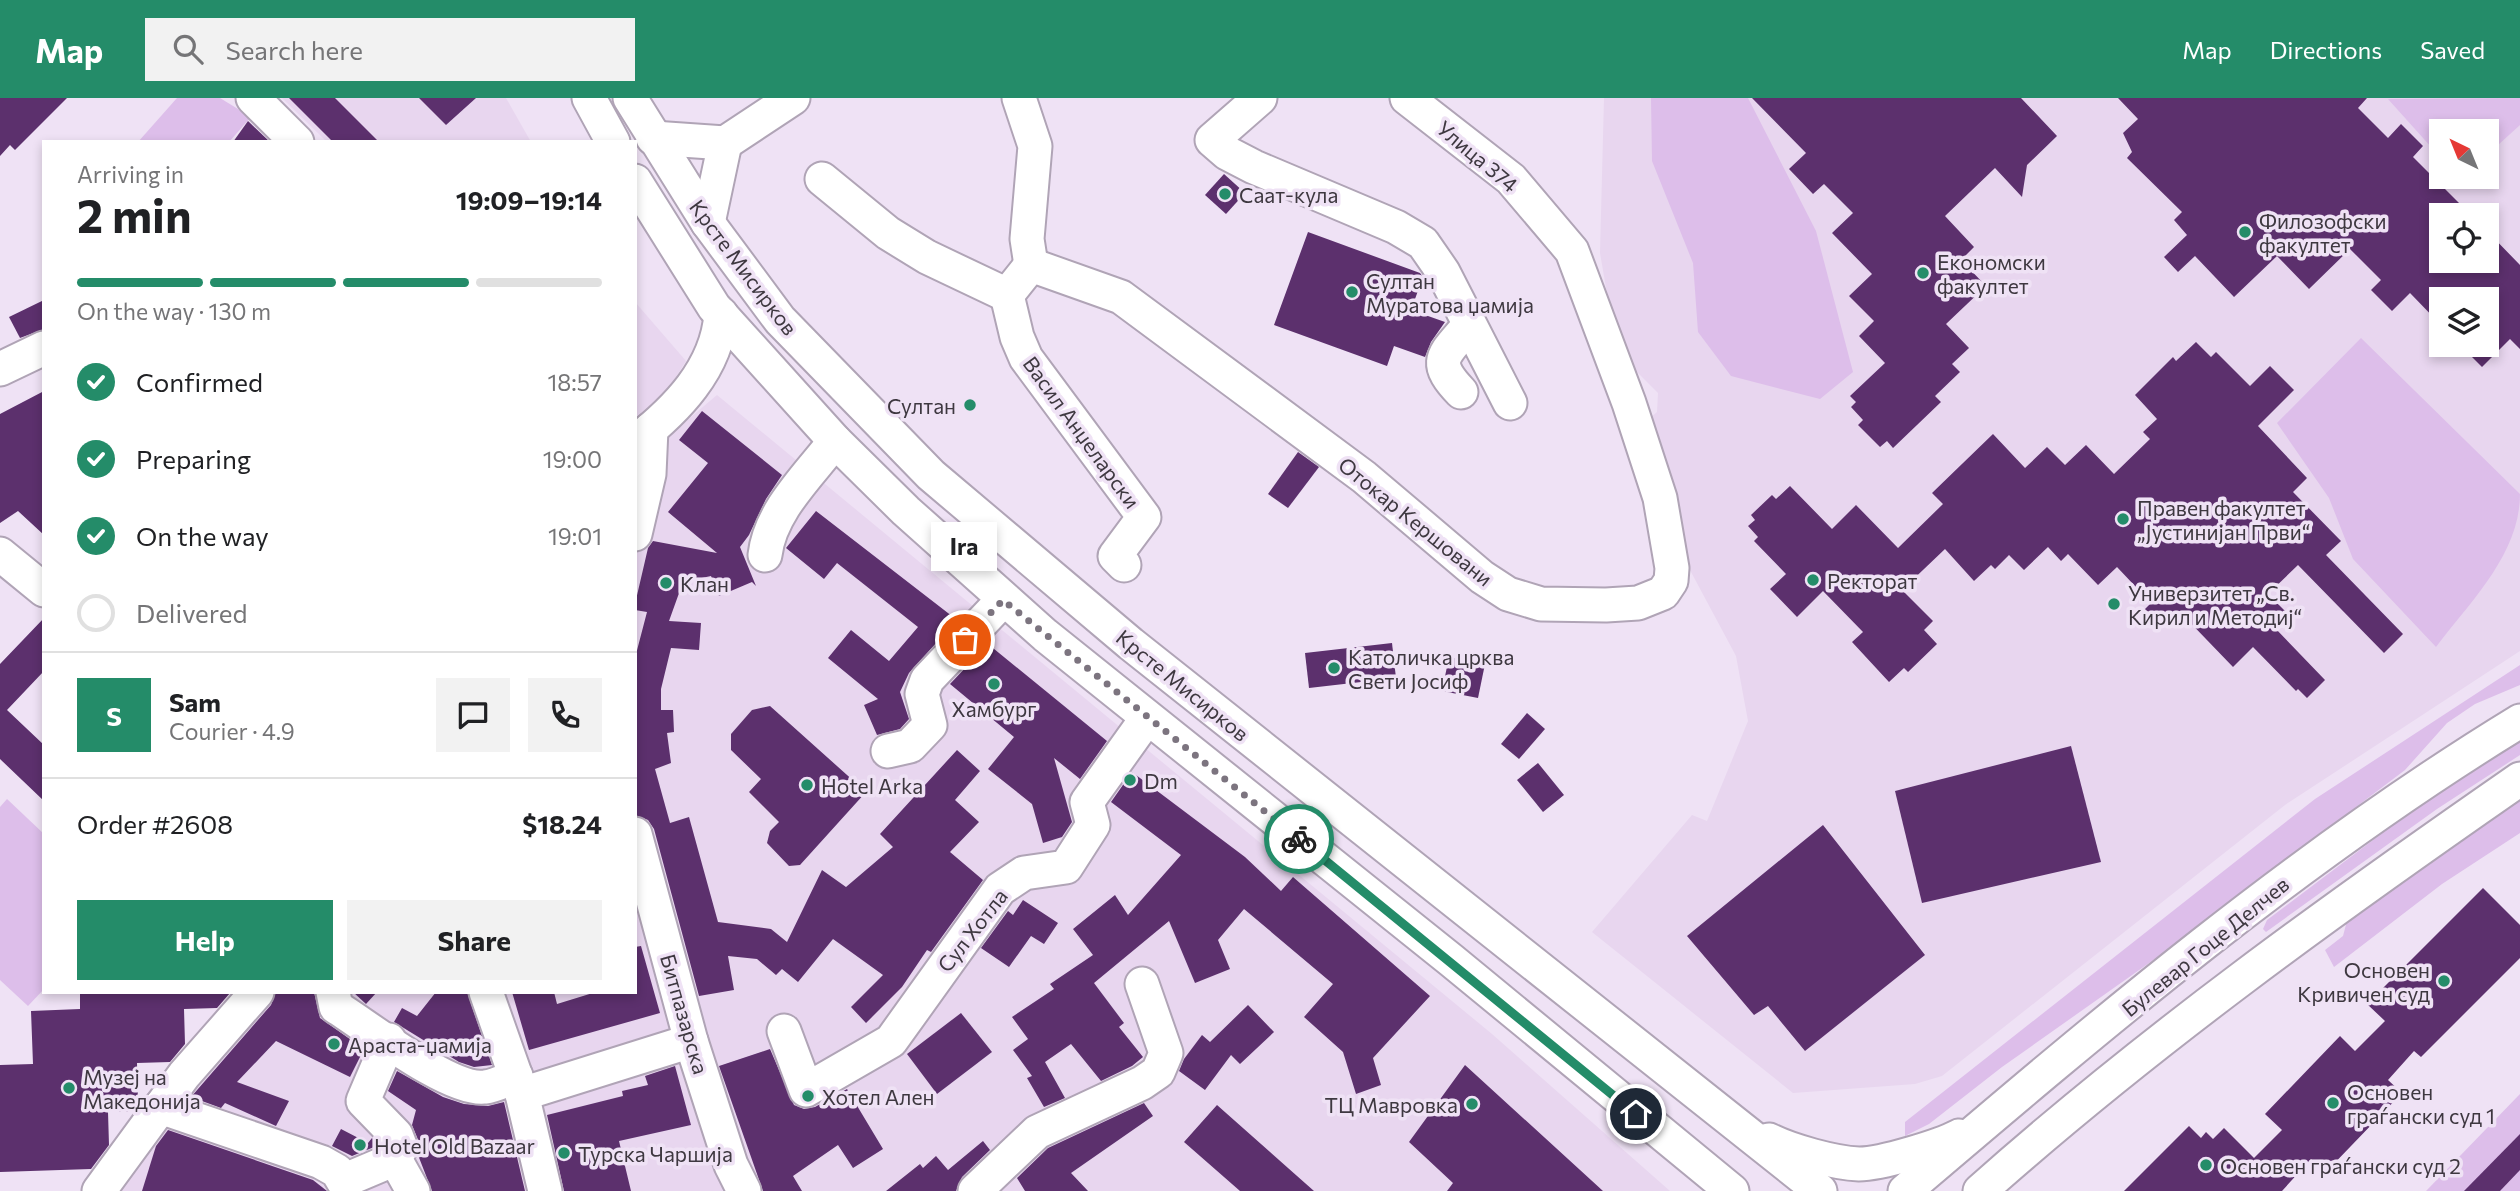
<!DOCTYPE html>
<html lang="en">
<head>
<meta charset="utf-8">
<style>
	body { margin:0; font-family:Commissioner,sans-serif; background:#f2f2f2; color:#202124; height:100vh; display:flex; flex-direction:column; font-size:26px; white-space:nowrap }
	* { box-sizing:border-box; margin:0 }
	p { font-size:23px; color:#757577 }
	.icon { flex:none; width:38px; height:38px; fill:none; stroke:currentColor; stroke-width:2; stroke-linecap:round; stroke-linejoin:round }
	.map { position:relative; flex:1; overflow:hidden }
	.details { position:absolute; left:42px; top:42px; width:595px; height:854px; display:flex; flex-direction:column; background:#fff; border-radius:0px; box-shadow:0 4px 10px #0003 }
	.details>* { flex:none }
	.needle { width:46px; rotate:317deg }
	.tools { position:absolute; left:2429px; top:21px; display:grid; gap:14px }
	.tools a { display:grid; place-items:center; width:70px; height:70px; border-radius:0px; background:#fff; box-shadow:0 4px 10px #0003; font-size:35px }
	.pin { position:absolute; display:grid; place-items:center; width:60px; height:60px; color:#fff; margin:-30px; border:4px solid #fff; border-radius:50%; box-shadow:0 2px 7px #0007 }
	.courier { position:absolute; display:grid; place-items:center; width:70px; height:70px; margin:-35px; border:5px solid #248c69; border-radius:50%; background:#fff; color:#222; box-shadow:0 2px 9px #0007 }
	.bubble { position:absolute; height:49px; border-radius:0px; background:#fff; box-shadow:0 4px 10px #0003; font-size:23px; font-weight:700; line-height:49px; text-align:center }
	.overview em { font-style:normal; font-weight:700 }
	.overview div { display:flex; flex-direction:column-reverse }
	.overview { display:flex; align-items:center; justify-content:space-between; height:119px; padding:0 35px }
	h1 { font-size:46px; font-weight:700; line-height:52px }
	.bar { display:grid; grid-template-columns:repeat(4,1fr); gap:10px 7px; align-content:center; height:84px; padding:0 35px }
	.bar i { height:9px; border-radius:5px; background:#e0e0e0 }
	.bar .on { background:#248c69 }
	.bar p { grid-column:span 4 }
	.line { display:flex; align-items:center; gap:18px; padding:0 35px; border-top:2px solid #e0e0e0 }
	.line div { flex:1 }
	.round { display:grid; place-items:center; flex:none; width:74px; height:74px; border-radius:0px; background:#f2f2f2 }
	ol { padding:0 35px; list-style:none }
	li { display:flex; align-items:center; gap:21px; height:77px }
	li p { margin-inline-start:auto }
	li .icon { padding:7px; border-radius:50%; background:#248c69; color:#fff; stroke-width:4 }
	li:last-child { color:#757577 }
	li i { width:38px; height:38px; border:4px solid #e0e0e0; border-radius:50% }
	.action { display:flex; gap:14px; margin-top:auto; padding:14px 35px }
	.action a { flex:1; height:80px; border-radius:0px; background:#248c69; color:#fff; font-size:28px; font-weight:700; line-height:80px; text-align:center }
	.action a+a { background:#f2f2f2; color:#202124 }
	header { display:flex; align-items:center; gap:42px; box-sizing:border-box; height:98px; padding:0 35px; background:#248c69; color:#fff }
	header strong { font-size:33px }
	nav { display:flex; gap:38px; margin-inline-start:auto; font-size:24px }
	.search { width:490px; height:63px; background:#f2f2f2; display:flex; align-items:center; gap:18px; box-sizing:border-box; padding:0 24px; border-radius:0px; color:#757577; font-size:26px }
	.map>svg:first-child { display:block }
</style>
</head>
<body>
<header>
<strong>Map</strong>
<div class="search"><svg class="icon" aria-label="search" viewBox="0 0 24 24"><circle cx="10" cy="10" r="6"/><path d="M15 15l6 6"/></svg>Search here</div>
<nav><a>Map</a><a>Directions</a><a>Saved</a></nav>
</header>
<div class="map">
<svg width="2520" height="1093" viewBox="0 0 2520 1093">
	<rect width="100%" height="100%" fill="#efe2f5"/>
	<g fill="#e8d6ef" fill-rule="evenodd">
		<polygon points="282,0 506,0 531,44 327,44"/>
		<path d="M1604 0H2520V553L2285 707 1942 978 1915 986 1793 995 1592 834 1692 717 1707 723 1748 623 1736 558 1683 459 1642 327 1657 314 1658 295 1627 264 1615 242 1600 155ZM2441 33H2487V79H2441ZM2441 117H2487V163H2441ZM2441 201H2487V247H2441Z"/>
		<polygon points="635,204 686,263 656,311 635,326"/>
		<polygon points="717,297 1492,936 1670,1093 93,1093 245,894 635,894 635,353 646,357"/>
	</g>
	<g fill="#ddbeea">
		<polygon points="177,0 220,0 251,19 229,44 138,44"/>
		<polygon points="1651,0 1748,0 1816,133 1853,274 1820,301 1731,278 1698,234 1693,165 1652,63"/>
		<polygon points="2520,0 2520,27 2487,57 2487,33 2441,33 2441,60 2388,1"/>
		<path d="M2361 240 2520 396C2520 456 2470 504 2436 549L2353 461 2329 400 2277 325Z"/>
		<polygon points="2520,567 2520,587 2475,606 2447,625 2405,672 2159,858 2002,969 1929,1026 1905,1038 1905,1024 2315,701"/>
		<polygon points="2520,641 2520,657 2437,711 2266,834 2263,831 2267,822 2426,702"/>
		<polygon points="7,701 44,736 44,891 28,908 0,882 0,709"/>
		<polygon points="2520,702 2520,735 2442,786 2334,869 2325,852 2343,838 2348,819"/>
		<polygon points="2520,996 2520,1093 2426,1093"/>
	</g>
	<g fill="#5c306d">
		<polygon points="0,0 67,0 15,52 10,47 0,58"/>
		<polygon points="289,0 335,0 379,44 333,44"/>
		<polygon points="419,0 476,0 446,27"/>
		<polygon points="1752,0 2021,0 2057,38 2027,67 2022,99 1995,70 1945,118 1974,149 1961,162 1986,188 1946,226 1969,250 1952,266 1960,274 1935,298 1941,304 1893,350 1887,343 1880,349 1858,327 1863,322 1851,309 1856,304 1850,298 1885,265 1859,238 1874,223 1849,198 1872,176 1832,135 1853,115 1824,86 1813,96 1789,71 1806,55"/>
		<polygon points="2118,0 2367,0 2358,10 2388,40 2401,26 2423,48 2413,59 2471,117 2441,117 2441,163 2487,163 2487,133 2520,167 2520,251 2510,241 2482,269 2460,247 2487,247 2487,201 2441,201 2441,227 2410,195 2392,213 2371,192 2381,182 2350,151 2309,191 2277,158 2234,199 2195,158 2178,174 2164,159 2187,137 2174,122 2182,114 2127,60 2132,54 2123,35 2138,21"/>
		<polygon points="248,23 270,44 233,44"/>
		<polygon points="1224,76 1245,95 1226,116 1205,97"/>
		<polygon points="1308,134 1420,175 1423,179 1411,212 1445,224 1431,244 1425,259 1394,248 1387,268 1274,227"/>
		<polygon points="44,202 44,231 20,240 9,219"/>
		<polygon points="2196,244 2211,259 2216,254 2250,288 2270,268 2294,292 2258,328 2307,380 2293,394 2341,443 2326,457 2403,536 2384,555 2298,467 2268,496 2288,516 2274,529 2325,582 2307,600 2298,591 2296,593 2253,549 2233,569 2179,513 2162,529 2145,511 2151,505 2117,469 2098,487 2068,456 2061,463 2048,449 2024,472 2009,457 1995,471 1991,467 1974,483 1945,451 1902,492 1933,523 1924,532 1937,546 1908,574 1904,570 1889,584 1852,544 1863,534 1823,493 1797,519 1770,491 1786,476 1754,443 1758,439 1748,428 1755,422 1751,417 1772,397 1776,401 1790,388 1832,431 1856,407 1898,450 1943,406 1932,395 1993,336 2025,370 2047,349 2065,367 2086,347 2114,376 2150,341 2143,334 2157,321 2135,297 2173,259 2176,263"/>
		<polygon points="44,293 44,437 18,413 0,425 0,316"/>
		<polygon points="702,313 782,377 766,401 749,437 740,449 756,488 752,484 719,498 711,478 683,484 669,523 701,525 699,552 671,550 661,591 661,612 673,612 674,634 667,635 671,665 655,671 670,725 689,719 718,824 771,831 787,844 822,772 846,789 893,749 880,736 957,652 980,673 955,702 979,724 950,754 983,782 931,854 927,852 902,889 866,925 851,909 883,877 833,841 798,884 782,871 776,877 757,861 728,858 734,892 699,898 654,731 648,722 635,717 635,560 647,514 635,512 635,506 648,450 653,443 717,455 668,414 708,365 679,342"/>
		<polygon points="1298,354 1319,369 1288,410 1268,396"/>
		<polygon points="816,413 957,522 909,575 900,594 909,621 900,631 877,637 864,607 878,601 828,560 851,532 889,563 918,529 837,465 824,481 786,450"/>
		<polygon points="44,520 44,573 7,612 44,647 44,703 0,661 0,566"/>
		<polygon points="1392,545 1396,580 1309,590 1305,555"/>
		<polygon points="988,546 1107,643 1080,681 1054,660 1072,724 1062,739 1043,745 1032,706 988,671 1014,639 950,586"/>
		<polygon points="1449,559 1485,566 1478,600 1442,593"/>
		<polygon points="770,608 866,694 800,767 789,768 767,745 770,733 779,724 749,694 761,681 731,652 731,636 752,612"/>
		<polygon points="1527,615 1545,631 1519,661 1501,646"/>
		<polygon points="2071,648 2101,764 1922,805 1895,693"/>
		<polygon points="1538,665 1564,697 1543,714 1517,682"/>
		<polygon points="1132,674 1245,759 1281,793 1293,779 1430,898 1373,960 1381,987 1356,996 1343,954 1304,919 1333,886 1244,811 1218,842 1230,871 1195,885 1169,823 1094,885 1124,925 1119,929 1143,959 1132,968 1101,983 1071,946 1045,964 1065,1000 1044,1009 1027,980 1032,978 1013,952 1028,941 1012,919 1054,891 1050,886 1093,857 1073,831 1115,797 1128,817 1181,757 1111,704"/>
		<polygon points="1823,727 1925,857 1805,953 1768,908 1754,917 1687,838"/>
		<polygon points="2483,790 2520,827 2520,860 2421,959 2414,953 2388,982 2402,995 2325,1075 2311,1061 2282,1093 2124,1093 2189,1028 2201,1040 2206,1034 2213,1041 2224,1030 2254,1060 2282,1032 2265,1016 2340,938 2355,953 2385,923 2367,906"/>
		<polygon points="1023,802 1058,825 1044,846 1031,838 1009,869 981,850 1008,813 1013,817"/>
		<polygon points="641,848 660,915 529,952 512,894 554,894 557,906 596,894 635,894 635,849"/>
		<polygon points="80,894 230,895 217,910 184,911 185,946 170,964 137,965 138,1007 133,1014 108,1014 109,1047 91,1071 0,1074 0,967 33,966 31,913 80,911"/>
		<polygon points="276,894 314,894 320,920 364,951 350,979 276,943 237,984 289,1003 276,1028 225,1005 221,1010 191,999 271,907"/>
		<polygon points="353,894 377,894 366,906"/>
		<polygon points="436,894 467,894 492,967 474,969 459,964 394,924 402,910 417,918"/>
		<polygon points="1248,907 1274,934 1240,966 1231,957 1205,992 1179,973 1184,961 1202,937 1210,944"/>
		<polygon points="961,915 992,954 937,996 907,956"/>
		<polygon points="770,951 794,1007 804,1011 815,1009 847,991 883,1051 853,1070 838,1047 793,1078 802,1093 763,1093 719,968"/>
		<polygon points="1465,967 1603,1093 1447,1093 1453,1085 1409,1044"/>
		<polygon points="675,968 691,1027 619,1043 631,1093 564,1093 547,1017 623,998 622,993 648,987 645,978"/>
		<polygon points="397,973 443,999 464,1006 488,1008 504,1004 525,1093 432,1093 418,1057 419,1044 412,1027 416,1012 388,993"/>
		<polygon points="1144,1005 1153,1018 1071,1075 1088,1093 1025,1093 1017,1080 1048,1050"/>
		<polygon points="1217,1007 1288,1070 1314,1093 1240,1093 1184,1044"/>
		<polygon points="341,1031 368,1045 372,1040 379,1047 352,1058 332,1048"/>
		<polygon points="168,1032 313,1082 327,1093 142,1093 156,1048"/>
		<polygon points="2520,1036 2520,1072 2500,1093 2464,1093"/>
		<polygon points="983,1043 990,1052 962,1079 956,1093 886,1093 920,1066 923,1070 936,1058 948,1072"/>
	</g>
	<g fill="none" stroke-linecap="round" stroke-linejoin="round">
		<g stroke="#b0a4b6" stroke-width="37">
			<g id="minor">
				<polyline points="253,0 297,44"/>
				<polyline points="589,0 613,44"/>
				<polyline points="630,0 708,125 780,222 931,377 1131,546 1820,1093"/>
				<polyline points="1019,0 1035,48 1027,141 1031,167"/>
				<polyline points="1260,0 1212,42 1227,55 1254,69 1396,129 1423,145 1443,174 1510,305"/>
				<polyline points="653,40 725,45 793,0"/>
				<polyline points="822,81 888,135 927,159 1007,197"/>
				<polyline points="635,83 714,209 835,343 906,413 1045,537 1451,862 1732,1093"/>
				<polyline points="708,125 725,45"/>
				<polyline points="1031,167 1121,199 1364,379 1482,479 1508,496 1541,506 1606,507 1638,505 1663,495 1671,483 1672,470 1660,400 1629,305 1572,153 1511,81 1407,0"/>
				<polyline points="1031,167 1007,197 1017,239 1026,260 1144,419 1115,458 1124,467"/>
				<polyline points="0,271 44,250"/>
				<path d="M1461 294C1430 262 1445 257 1469 227"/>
				<path d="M635 344C676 312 717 271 721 216"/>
				<polyline points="635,436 649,376 651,331"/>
				<polyline points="0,456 44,492"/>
				<path d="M765 457C770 413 809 377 835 343"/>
				<polyline points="888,653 910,648 930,627 922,596 927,582 1003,502"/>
				<polyline points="635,736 691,943 731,1067 744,1093"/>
				<path d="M333 894 336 909C368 929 451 994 485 989 495 988 506 982 516 978"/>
				<polyline points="486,894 522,996 545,1093"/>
				<polyline points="784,933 806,992 891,943 1000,791 1024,775 1066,769 1093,727 1087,704 1147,620"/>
				<polyline points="389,942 363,1003 396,1037 401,1050"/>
				<polyline points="522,996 691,943"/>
				<polyline points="160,1009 321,1064 337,1073 343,1083 395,1061 413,1093"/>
				<path d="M1769 1042C1791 1053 1834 1065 1859 1066 1881 1066 1940 1048 1959 1038"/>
				<polyline points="99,1093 184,977 257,894"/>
				<polyline points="975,1093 1037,1034 1142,985 1158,974 1166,955 1142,886"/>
				<path d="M1905 1093C2101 926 2300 757 2520 623"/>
				<path d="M1980 1093C2150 942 2334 810 2520 681"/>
			</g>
		</g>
		<use href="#minor" stroke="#fff" stroke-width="33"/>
	</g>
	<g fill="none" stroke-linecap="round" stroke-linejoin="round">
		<polyline stroke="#7c747f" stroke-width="7" stroke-dasharray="0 12.6" points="965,542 1003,502 1299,741"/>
		<polyline stroke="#248c69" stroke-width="9" points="1299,741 1636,1016"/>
	</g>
	<g fill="#248c69" stroke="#efe2f5" stroke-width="2.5">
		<circle cx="1225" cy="96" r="7"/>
		<circle cx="2245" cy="134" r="7"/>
		<circle cx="1923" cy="175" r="7"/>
		<circle cx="1352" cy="194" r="7"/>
		<circle cx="970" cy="307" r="7"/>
		<circle cx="2123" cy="421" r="7"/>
		<circle cx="1813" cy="482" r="7"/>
		<circle cx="666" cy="485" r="7"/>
		<circle cx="2114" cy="506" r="7"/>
		<circle cx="1334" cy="570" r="7"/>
		<circle cx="994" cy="586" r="7"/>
		<circle cx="1130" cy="682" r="7"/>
		<circle cx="807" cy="687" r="7"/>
		<circle cx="2444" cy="883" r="7"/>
		<circle cx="334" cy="946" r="7"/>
		<circle cx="69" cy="990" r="7"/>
		<circle cx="808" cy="998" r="7"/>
		<circle cx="2333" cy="1005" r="7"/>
		<circle cx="1472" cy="1006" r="7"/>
		<circle cx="360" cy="1047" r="7"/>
		<circle cx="564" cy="1055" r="7"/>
		<circle cx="2206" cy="1067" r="7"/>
	</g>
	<g text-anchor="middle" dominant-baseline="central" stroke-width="7" stroke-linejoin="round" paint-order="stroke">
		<g font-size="21" fill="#3e3840" stroke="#efe2f5">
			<text transform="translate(1478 58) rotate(40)">Улица 374</text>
			<text transform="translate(744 169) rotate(53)">Крсте Мисирков</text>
			<text transform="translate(1082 334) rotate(54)">Васил Анџеларски</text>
			<text transform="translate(1416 423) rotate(39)">Отокар Кершовани</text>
			<text transform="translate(1183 587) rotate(39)">Крсте Мисирков</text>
			<text transform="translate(972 832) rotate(-52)">Сул Хотла</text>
			<text transform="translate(2205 848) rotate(-39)">Булевар Гоце Делчев</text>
			<text transform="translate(685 916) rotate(74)">Битпазарска</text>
		</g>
		<g font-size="21" fill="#3e3840" stroke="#efe2f5" text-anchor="start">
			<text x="1239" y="96">Саат-кула</text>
			<text x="2259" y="122">Филозофски<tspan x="2259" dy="24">факултет</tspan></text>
			<text x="1937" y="163">Економски<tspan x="1937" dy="24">факултет</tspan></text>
			<text x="1366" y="182">Султан<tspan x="1366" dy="24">Муратова џамија</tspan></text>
			<text x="956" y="307" text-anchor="end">Султан</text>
			<text x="2137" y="409">Правен факултет<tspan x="2137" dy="24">„Јустинијан Први“</tspan></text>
			<text x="1827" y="482">Ректорат</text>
			<text x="680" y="485">Клан</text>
			<text x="2128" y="494">Универзитет „Св.<tspan x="2128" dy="24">Кирил и Методиј“</tspan></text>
			<text x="1348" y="558">Католичка црква<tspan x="1348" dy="24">Свети Јосиф</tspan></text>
			<text x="994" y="610" text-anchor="middle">Хамбург</text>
			<text x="1144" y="682">Dm</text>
			<text x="821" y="687">Hotel Arka</text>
			<text x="2430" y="871" text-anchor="end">Основен<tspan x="2430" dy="24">Кривичен суд</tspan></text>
			<text x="348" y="946">Араста-џамија</text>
			<text x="83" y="978">Музеј на<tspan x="83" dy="24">Македонија</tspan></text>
			<text x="2347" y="993">Основен<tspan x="2347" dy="24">граѓански суд 1</tspan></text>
			<text x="822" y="998">Хотел Ален</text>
			<text x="1458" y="1006" text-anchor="end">ТЦ Мавровка</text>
			<text x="374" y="1047">Hotel Old Bazaar</text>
			<text x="578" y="1055">Турска Чаршија</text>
			<text x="2220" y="1067">Основен граѓански суд 2</text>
		</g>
	</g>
</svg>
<div class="tools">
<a><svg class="needle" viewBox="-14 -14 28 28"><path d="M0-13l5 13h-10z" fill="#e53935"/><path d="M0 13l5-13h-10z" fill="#757577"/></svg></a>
<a><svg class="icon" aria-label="locate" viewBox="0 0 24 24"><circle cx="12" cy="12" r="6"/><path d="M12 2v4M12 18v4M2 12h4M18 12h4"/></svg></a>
<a><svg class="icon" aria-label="layers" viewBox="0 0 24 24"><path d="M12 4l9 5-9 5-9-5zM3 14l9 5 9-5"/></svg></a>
</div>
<div class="pin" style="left:965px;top:542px;background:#ea580c"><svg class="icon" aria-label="bag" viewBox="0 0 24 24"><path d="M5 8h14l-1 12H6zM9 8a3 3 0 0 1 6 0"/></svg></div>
<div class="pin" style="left:1636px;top:1016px;background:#1f2937"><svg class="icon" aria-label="home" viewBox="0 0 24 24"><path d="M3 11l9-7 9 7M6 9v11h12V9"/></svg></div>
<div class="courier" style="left:1299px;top:741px"><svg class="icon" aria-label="bike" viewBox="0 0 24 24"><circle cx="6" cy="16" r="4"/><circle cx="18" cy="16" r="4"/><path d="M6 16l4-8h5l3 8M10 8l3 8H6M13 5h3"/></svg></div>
<div class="bubble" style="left:931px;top:424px;width:66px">Ira</div>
<section class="details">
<div class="overview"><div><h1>2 min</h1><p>Arriving in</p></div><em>19:09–19:14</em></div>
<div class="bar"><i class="on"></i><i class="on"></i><i class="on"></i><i></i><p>On the way · 130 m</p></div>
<ol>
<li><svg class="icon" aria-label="check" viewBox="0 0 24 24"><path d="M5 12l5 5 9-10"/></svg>Confirmed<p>18:57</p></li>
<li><svg class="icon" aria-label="check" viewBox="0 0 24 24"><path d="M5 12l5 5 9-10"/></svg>Preparing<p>19:00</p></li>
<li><svg class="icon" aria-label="check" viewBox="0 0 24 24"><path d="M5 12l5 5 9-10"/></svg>On the way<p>19:01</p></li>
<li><i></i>Delivered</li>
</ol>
<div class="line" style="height:126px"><b class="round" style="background:#248c69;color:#fff">S</b><div><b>Sam</b><p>Courier · 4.9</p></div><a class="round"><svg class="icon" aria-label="chat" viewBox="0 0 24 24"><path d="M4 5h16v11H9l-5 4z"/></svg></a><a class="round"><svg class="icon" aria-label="phone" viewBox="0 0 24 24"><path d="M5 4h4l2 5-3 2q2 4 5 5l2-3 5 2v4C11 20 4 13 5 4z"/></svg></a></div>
<div class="line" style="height:91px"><div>Order #2608</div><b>$18.24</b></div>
<div class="action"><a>Help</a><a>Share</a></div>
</section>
</div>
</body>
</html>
